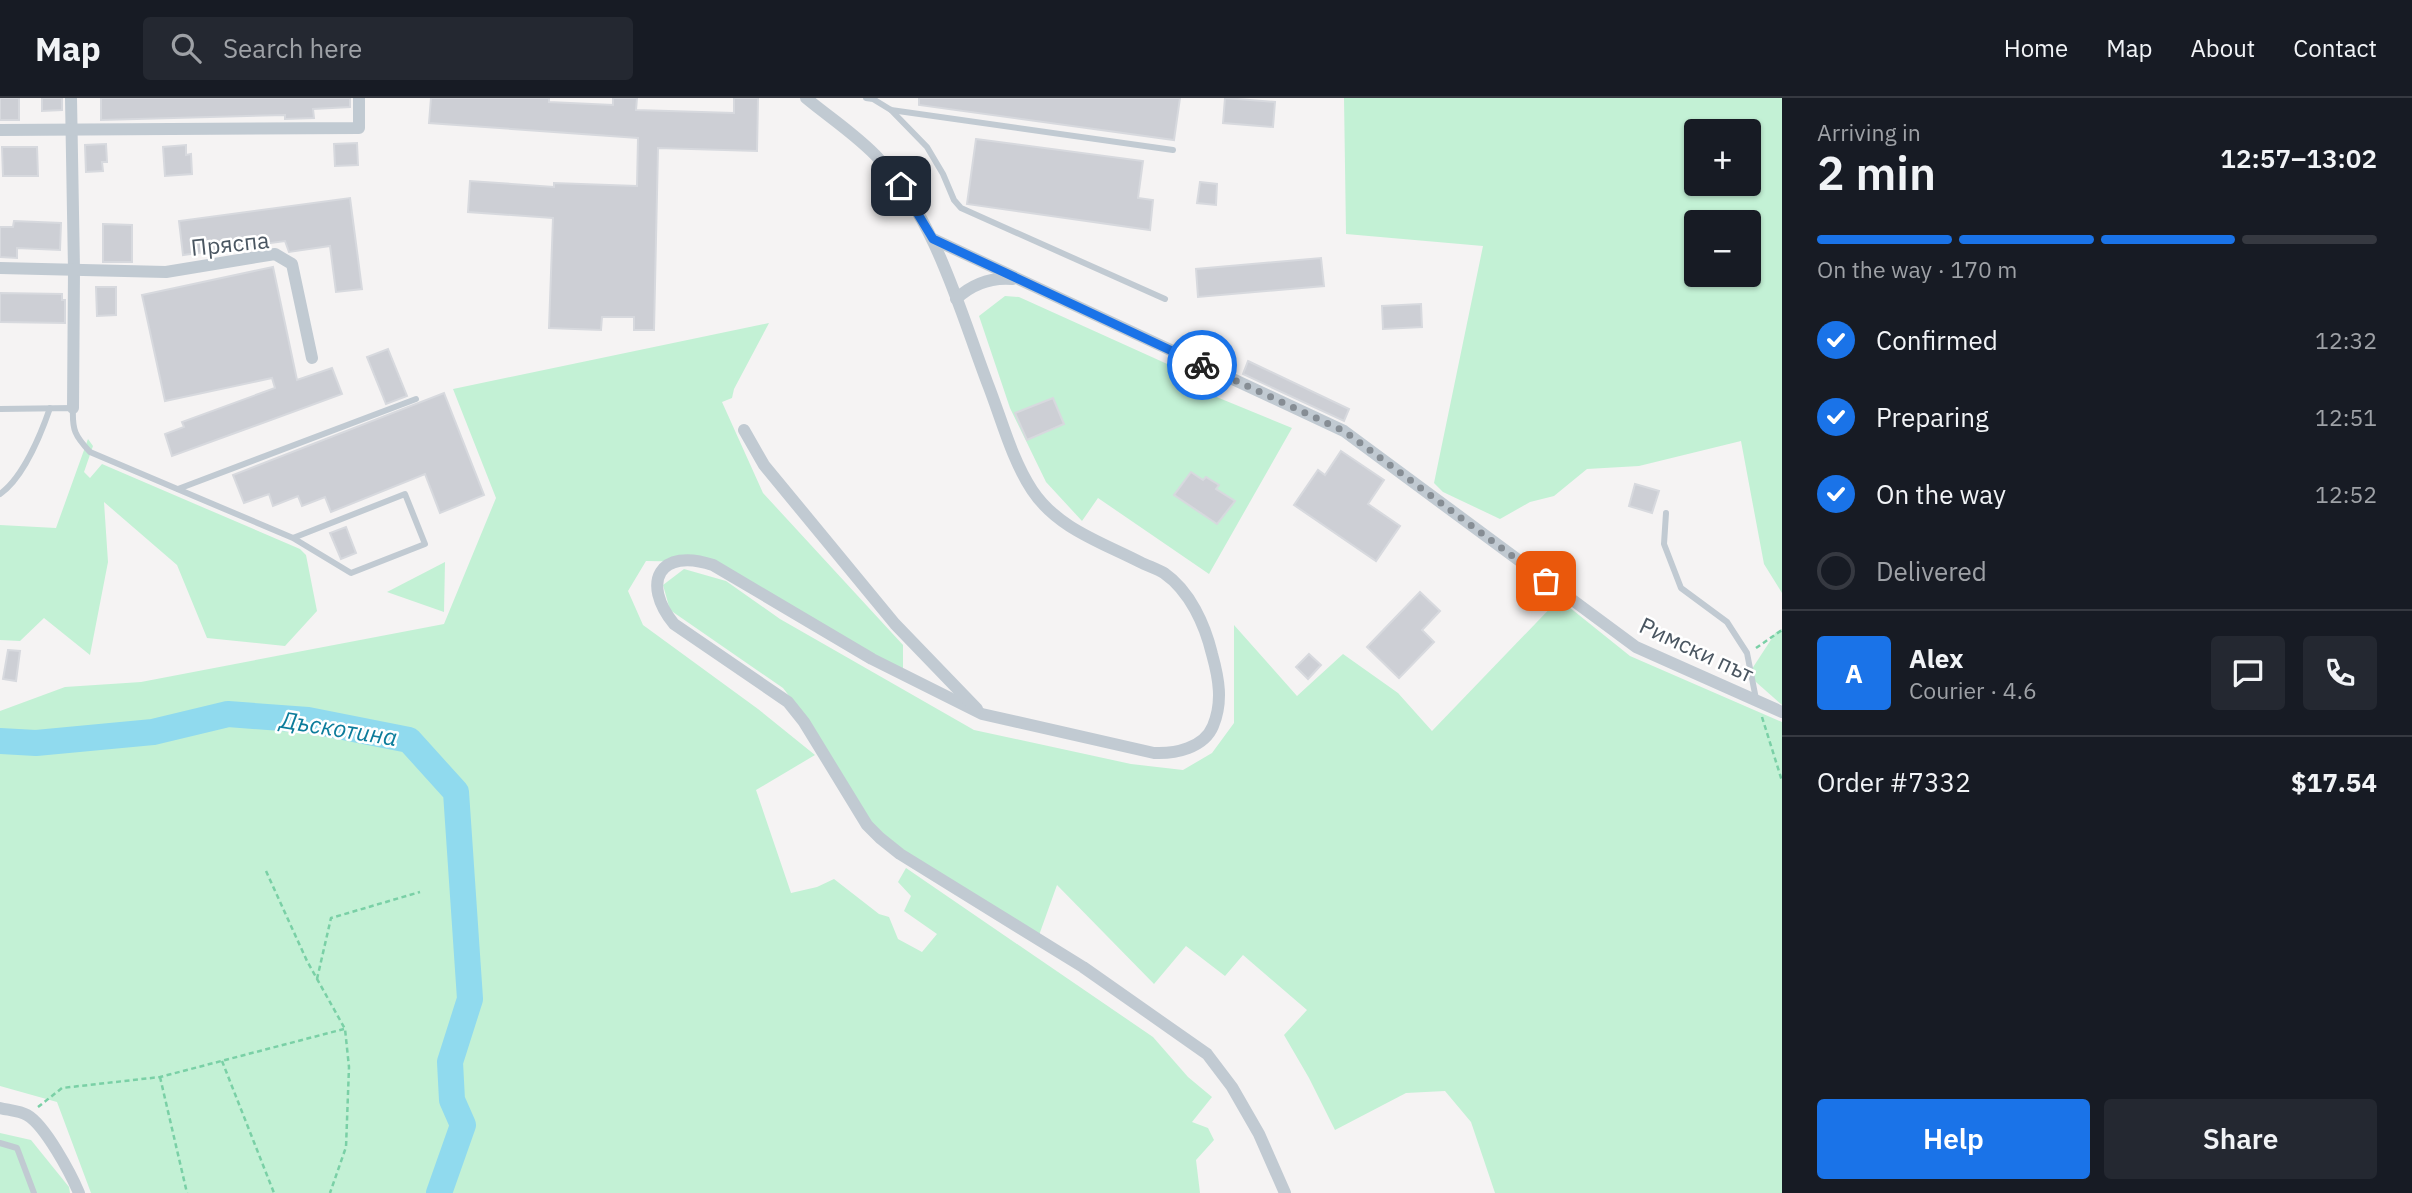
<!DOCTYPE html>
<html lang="en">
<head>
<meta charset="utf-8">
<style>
	body { margin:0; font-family:"IBM Plex Sans",sans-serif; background:#242831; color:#f1f3f6; height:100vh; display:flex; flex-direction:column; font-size:26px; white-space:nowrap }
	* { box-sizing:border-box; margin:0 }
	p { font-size:23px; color:#9ea1a6 }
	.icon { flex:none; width:38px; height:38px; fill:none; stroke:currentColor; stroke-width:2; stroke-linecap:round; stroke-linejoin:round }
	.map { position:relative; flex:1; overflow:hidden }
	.side { display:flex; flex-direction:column; background:#171b24; width:630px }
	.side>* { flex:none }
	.tools { position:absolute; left:1684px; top:21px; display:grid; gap:14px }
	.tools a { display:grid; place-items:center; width:77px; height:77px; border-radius:7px; background:#171b24; box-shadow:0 2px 5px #0004; font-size:35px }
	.pin { position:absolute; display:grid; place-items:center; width:60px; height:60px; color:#fff; margin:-30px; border-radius:14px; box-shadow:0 4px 10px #0006 }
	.courier { position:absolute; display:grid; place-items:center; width:70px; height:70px; margin:-35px; border:5px solid #1a73e8; border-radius:50%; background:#fff; color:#222; box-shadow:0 2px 9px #0007 }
	.head em { font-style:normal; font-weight:600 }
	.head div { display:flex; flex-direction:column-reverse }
	.head { display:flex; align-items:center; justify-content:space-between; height:119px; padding:0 35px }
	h1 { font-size:46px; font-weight:600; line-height:52px }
	.bar { display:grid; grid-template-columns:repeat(4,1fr); gap:10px 7px; align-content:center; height:84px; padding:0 35px }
	.bar i { height:9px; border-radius:5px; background:#363941 }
	.bar .on { background:#1a73e8 }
	.bar p { grid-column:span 4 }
	.line { display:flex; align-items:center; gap:18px; padding:0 35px; border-top:2px solid #363941 }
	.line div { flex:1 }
	.round { display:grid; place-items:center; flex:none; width:74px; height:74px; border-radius:7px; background:#242831 }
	ol { padding:0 35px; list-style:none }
	li { display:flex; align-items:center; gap:21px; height:77px }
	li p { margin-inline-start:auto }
	li .icon { padding:7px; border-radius:50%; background:#1a73e8; color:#fff; stroke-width:4 }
	li:last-child { color:#9ea1a6 }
	li i { width:38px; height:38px; border:4px solid #363941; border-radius:50% }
	.cta { display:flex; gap:14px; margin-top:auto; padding:14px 35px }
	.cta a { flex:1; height:80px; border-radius:7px; background:#1a73e8; color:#fff; font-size:28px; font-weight:600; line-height:80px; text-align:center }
	.cta a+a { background:#242831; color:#f1f3f6 }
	header { display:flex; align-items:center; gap:42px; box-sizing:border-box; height:98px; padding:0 35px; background:#171b24; border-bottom:2px solid #363941 }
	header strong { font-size:33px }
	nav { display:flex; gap:38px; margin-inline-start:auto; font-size:24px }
	.search { width:490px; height:63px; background:#242831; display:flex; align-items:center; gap:18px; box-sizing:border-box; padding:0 24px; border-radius:7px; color:#9ea1a6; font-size:26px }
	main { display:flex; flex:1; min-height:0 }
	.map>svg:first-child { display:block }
</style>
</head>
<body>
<header>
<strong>Map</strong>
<div class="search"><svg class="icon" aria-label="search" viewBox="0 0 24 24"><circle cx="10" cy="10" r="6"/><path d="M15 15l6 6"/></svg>Search here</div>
<nav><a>Home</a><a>Map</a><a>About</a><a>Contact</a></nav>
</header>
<main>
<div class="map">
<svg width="1782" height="1095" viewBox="0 0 1782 1095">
	<rect width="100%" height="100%" fill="#f5f3f3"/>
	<g fill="#c3f1d5" fill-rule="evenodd">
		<path d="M1344 0H1782V495L1764 466 1741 343 1639 368 1587 371 1554 398 1530 404 1500 421 1443 394 1434 385 1483 148 1346 136ZM1696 33H1748V86H1696ZM1696 124H1748V177H1696Z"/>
		<polygon points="1005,198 1019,199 1185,274 1180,284 1292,330 1209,476 1098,400 1082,423 1046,384 1010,310 979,218"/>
		<polygon points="769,225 734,291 732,300 722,304 763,395 903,547 903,574 703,464 646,463 628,493 643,527 758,611 815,657 756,692 791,795 817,789 834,781 879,816 889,819 898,841 922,854 937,836 904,813 911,798 898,784 906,770 1153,939 1188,979 1212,999 1192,1024 1208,1030 1214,1042 1196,1062 1200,1095 91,1095 57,1004 0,988 0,613 65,589 141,584 444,526 496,400 453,291"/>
		<polygon points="88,341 93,348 84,374 90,380 102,366 300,451 306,457 317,513 285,548 207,540 177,467 104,404 108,464 90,557 44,520 20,543 0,542 0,427 56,430"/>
		<polygon points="445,464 444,514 387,494"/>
		<polygon points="684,471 726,483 780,521 974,632 1131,666 1183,672 1212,655 1234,625 1234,527 1297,598 1343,556 1398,595 1432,633 1559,501 1630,558 1782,624 1782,1095 1495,1095 1471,1024 1445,993 1406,995 1335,1032 1309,980 1284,937 1307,912 1243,857 1225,878 1186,848 1154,886 1057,787 1038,840 914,764 869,722 814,630 783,590 670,512 663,487"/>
		<polygon points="1782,531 1782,607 1748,577 1776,534"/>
		<polygon points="0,1035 31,1042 69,1089 70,1095 0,1095"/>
	</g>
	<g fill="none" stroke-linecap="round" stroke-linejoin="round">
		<polyline stroke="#90daee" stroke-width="26" points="0,643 36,645 153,634 228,616 308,622 409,642 456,694 470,901 450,964 452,1002 463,1027 439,1095"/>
	</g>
	<g fill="#cdcfd5" stroke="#d7d9de" stroke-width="2">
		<rect x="0" y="0" width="19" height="22"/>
		<polygon points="42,0 62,0 62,12 42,13"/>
		<polygon points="101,0 350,0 350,9 313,11 314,20 285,21 285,17 101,22"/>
		<polygon points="431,0 549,0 549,4 613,7 613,0 637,0 636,12 734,15 734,0 758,0 757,53 658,50 654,232 634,232 634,219 602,219 601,232 549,230 553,120 468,114 470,83 554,89 554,85 637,88 638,40 429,25"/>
		<polygon points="919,0 1180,0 1174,42 919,7"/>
		<polygon points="1225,0 1275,4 1273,29 1223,25"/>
		<polygon points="976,41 1143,63 1138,100 1153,102 1150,132 967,106"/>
		<polygon points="357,45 358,67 335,68 334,46"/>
		<polygon points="106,46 107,64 102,64 103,73 86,74 85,47"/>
		<polygon points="186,47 186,57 191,56 192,76 165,78 163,49"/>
		<polygon points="2,49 37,49 38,78 3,78"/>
		<polygon points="1200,84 1217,86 1216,107 1197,105"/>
		<polygon points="350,100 362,191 336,194 330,148 289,154 285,143 183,157 179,123"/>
		<polygon points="14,123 61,125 60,152 17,150 17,160 0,159 0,129 13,129"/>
		<polygon points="103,126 132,127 132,164 103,164"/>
		<polygon points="1321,160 1324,188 1198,199 1196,171"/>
		<polygon points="273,169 297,282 332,270 342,296 172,358 165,336 184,329 182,324 275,290 272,280 165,303 142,197"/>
		<polygon points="96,189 116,189 116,217 97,218"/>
		<polygon points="0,195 62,196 62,202 65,202 65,225 0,224"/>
		<polygon points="1421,206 1422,229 1383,231 1382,208"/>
		<polygon points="388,251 407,298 386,306 367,259"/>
		<polygon points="1248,263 1349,311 1344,323 1243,276"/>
		<polygon points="444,295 484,397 440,415 425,376 331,414 325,399 302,408 298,398 273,408 269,396 244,405 233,377"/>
		<polygon points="1053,300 1064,326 1027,342 1015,315"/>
		<polygon points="1341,353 1384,382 1368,406 1400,428 1376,463 1294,407 1318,372 1325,377"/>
		<polygon points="1191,374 1203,382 1206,379 1219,387 1216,391 1235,403 1217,426 1174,397"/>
		<polygon points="1635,386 1659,393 1652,415 1629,408"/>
		<polygon points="346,429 356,455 341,461 330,435"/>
		<polygon points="1420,494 1440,513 1422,532 1434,544 1399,580 1367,549"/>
		<polygon points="8,552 20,553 16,583 3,581"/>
		<polygon points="1309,556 1321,567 1308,581 1296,569"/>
	</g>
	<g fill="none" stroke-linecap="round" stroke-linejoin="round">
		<g stroke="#7ad0a6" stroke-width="2.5" stroke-dasharray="5 3.5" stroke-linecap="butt">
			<polyline points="1756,550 1782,532"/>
			<polyline points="1762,619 1782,683"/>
			<polyline points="266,773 307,863 345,931 349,969 346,1049 330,1095"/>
			<polyline points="317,881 331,820 420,794"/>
			<polyline points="222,963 274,1095"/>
			<polyline points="160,979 187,1095"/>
			<polyline points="38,1009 62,990 160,979 344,931"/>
		</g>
		<g stroke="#c1cad2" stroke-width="6">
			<polyline points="866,0 873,1 891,12 1173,52"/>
			<polyline points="891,12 927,49 943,76 954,102 961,110 1165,201"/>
			<path d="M0 311 73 310C72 332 75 338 90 354L293 440 405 396 425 446 351 475 293 440"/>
			<polyline points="178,391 416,301"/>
			<path d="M0 396C23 380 41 336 50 310"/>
			<polyline points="1666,415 1664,446 1681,490 1727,524 1747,555 1756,601"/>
			<polyline points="0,1045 17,1050 34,1095"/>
		</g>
		<g stroke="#c1cad2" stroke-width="12">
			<polyline points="71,0 74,172 73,310"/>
			<path d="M806 0C830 20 858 38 879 61 936 123 958 207 987 284 1001 319 1011 360 1032 392 1057 430 1101 444 1140 464 1148 468 1157 471 1164 475 1190 493 1205 527 1212 556 1219 581 1223 604 1213 628 1204 650 1175 656 1154 655L982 616 872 561 713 467C660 449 640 484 674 526L788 604 804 624 867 727 880 740 900 756 1083 869 1207 956 1232 989 1259 1036 1285 1095"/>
			<polyline points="0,32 359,30 359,0"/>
			<polyline points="933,141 1344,333 1636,549 1782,614"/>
			<polyline points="0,170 166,174 275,156 292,166 312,260"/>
			<path d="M956 201C972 186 991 179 1013 181"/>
			<polyline points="744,332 764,367 895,526 977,611"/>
			<path d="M0 1010C8 1012 20 1013 27 1017 45 1027 71 1076 79 1095"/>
		</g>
	</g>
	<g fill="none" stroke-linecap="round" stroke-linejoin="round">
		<polyline stroke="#868d94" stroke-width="7" stroke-dasharray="0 12.6" points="1202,267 1344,333 1546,483"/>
		<polyline stroke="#1a73e8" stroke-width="9" points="901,88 933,141 1202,267"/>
	</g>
	<g text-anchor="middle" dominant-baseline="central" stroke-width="5" stroke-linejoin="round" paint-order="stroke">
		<g font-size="23" fill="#4a5661" stroke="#fff">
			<text transform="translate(230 145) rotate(-6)">Пряспа</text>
			<text transform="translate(1697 551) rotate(25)">Римски път</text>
		</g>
		<g font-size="24" font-style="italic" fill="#0c7c9b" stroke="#fff">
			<text transform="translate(339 630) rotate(9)">Дъскотина</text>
		</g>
	</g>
</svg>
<div class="tools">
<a>+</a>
<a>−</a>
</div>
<div class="pin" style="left:1546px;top:483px;background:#ea580c"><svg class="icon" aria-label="bag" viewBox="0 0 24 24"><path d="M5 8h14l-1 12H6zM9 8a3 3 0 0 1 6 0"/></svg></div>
<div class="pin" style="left:901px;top:88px;background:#1f2937"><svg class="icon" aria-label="home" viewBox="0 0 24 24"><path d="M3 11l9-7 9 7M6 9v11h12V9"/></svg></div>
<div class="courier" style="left:1202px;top:267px"><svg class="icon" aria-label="bike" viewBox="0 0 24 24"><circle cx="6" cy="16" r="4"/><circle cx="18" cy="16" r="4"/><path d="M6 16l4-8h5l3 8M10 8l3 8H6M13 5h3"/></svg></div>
</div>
<section class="side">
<div class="head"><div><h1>2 min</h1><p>Arriving in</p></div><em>12:57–13:02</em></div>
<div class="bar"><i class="on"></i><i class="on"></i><i class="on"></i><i></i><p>On the way · 170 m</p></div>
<ol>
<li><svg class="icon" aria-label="check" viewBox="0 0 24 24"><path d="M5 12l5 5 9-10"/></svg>Confirmed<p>12:32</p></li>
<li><svg class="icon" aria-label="check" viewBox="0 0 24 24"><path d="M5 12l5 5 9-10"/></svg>Preparing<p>12:51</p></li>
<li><svg class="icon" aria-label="check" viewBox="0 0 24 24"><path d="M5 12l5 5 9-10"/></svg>On the way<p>12:52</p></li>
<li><i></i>Delivered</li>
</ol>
<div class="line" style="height:126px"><b class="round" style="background:#1a73e8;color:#fff">A</b><div><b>Alex</b><p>Courier · 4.6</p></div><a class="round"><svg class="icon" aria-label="chat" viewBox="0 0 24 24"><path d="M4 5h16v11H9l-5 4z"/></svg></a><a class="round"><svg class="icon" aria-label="phone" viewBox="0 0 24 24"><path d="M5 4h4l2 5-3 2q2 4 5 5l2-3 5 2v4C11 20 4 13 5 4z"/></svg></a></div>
<div class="line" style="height:91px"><div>Order #7332</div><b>$17.54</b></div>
<div class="cta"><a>Help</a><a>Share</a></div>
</section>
</main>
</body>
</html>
